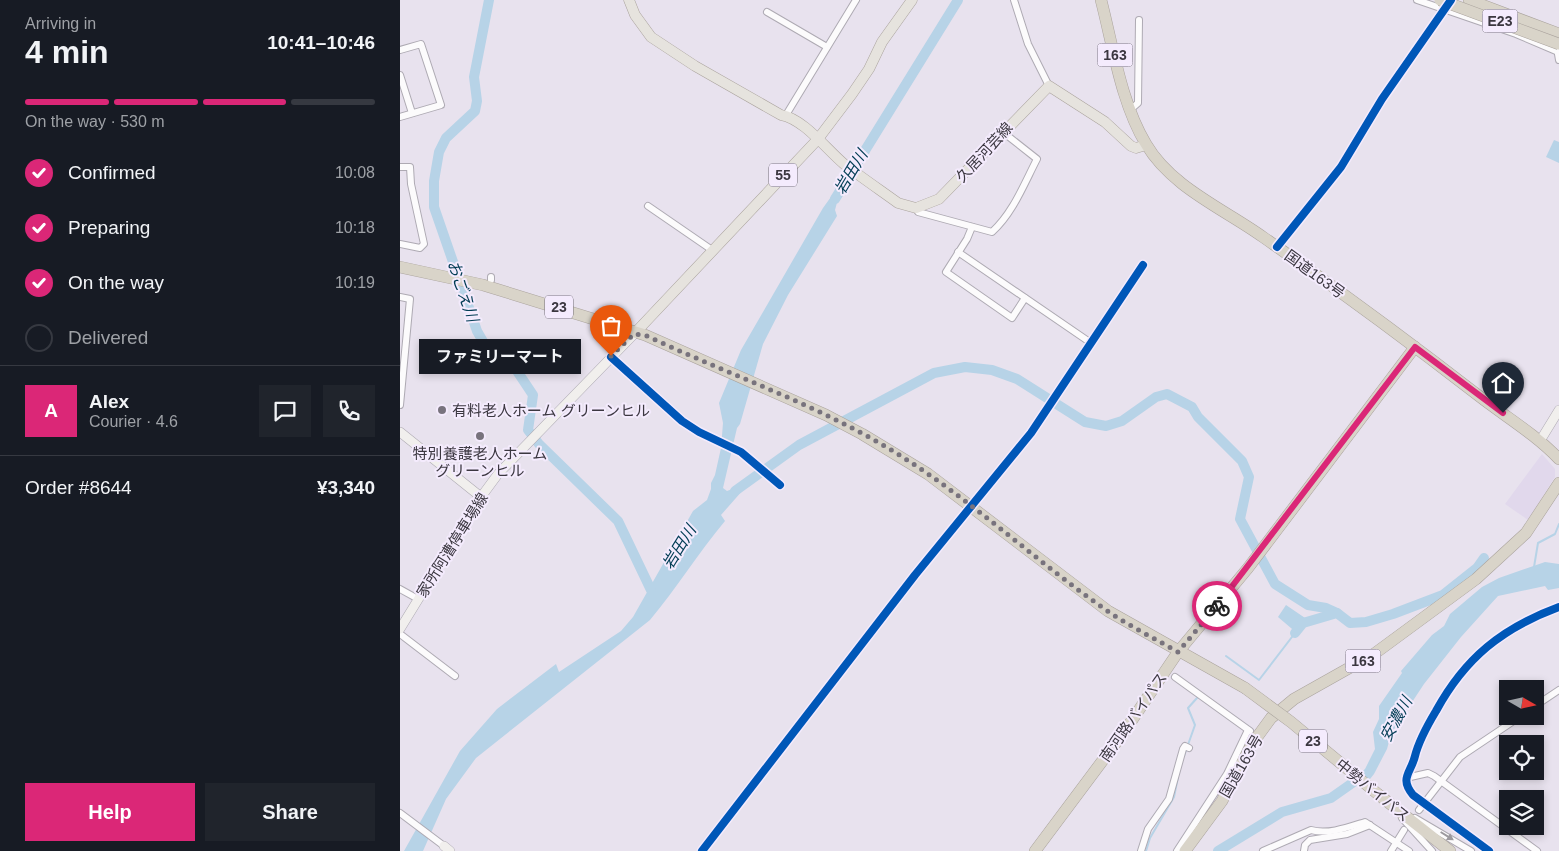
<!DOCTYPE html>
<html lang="en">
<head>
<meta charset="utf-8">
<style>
	body { margin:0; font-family:Helvetica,"Noto Sans JP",sans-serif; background:#20242c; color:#f1f3f6; height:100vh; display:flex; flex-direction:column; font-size:19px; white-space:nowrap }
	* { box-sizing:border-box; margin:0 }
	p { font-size:16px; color:#9ea1a6 }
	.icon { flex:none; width:28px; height:28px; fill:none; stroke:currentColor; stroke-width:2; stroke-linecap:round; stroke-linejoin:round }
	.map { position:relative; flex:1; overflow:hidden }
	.panel { display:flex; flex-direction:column; background:#171b24; width:400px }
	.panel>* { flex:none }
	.needle { width:32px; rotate:99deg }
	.buttons { position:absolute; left:1099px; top:680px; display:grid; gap:10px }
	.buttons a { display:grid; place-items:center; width:45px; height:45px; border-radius:0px; background:#171b24; box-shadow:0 2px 8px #0003; font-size:25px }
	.pin { position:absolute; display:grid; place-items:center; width:42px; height:42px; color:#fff; margin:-51px -21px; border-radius:50% 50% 50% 0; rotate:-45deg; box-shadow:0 0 5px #0007 }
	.pin .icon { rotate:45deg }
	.courier { position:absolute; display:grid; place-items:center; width:50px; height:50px; margin:-25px; border:4px solid #db2777; border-radius:50%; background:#fff; color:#222; box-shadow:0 1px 6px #0007 }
	.bubble { position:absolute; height:35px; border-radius:0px; background:#171b24; box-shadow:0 2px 8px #0003; font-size:16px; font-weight:700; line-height:35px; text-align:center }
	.overview em { font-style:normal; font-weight:700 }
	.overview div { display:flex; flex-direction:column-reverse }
	.overview { display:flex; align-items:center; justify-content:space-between; height:85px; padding:0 25px }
	h1 { font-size:32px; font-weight:700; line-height:38px }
	.bar { display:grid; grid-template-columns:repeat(4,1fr); gap:8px 5px; align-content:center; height:60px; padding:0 25px }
	.bar i { height:6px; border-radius:4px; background:#363941 }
	.bar .on { background:#db2777 }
	.bar p { grid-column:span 4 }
	.line { display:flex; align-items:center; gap:12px; padding:0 25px; border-top:1px solid #363941 }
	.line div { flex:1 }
	.round { display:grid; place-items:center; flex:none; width:52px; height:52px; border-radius:0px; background:#20242c }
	ol { padding:0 25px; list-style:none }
	li { display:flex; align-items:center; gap:15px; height:55px }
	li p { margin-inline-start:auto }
	li .icon { padding:5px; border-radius:50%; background:#db2777; color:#fff; stroke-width:4 }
	li:last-child { color:#9ea1a6 }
	li i { width:28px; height:28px; border:2px solid #363941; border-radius:50% }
	.cta { display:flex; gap:10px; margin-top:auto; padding:10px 25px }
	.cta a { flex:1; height:58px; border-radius:0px; background:#db2777; color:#fff; font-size:20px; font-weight:700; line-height:58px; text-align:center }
	.cta a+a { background:#20242c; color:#f1f3f6 }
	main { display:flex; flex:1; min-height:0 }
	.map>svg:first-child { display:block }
</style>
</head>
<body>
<main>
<section class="panel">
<div class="overview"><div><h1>4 min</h1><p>Arriving in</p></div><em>10:41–10:46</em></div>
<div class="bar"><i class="on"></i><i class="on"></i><i class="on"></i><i></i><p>On the way · 530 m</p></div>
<ol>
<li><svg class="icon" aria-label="check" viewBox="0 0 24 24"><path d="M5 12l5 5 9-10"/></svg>Confirmed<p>10:08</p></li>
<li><svg class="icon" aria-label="check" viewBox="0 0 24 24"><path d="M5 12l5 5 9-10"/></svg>Preparing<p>10:18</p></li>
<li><svg class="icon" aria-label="check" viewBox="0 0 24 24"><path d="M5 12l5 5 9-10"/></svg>On the way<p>10:19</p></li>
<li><i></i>Delivered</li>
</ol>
<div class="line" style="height:90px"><b class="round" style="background:#db2777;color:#fff">A</b><div><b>Alex</b><p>Courier · 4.6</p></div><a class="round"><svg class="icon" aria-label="chat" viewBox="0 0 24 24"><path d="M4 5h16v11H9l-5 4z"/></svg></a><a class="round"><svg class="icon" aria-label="phone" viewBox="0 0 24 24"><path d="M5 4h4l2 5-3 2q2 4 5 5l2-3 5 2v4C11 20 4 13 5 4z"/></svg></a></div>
<div class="line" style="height:65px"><div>Order #8644</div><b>¥3,340</b></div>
<div class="cta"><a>Help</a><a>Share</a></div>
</section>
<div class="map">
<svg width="1159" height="851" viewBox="0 0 1159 851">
	<rect width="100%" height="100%" fill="#e8e2ee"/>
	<polygon fill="#e1d8ec" points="1142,454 1155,469 1155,477 1128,520 1105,504"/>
	<g fill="#b7d3e7">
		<polygon points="1154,140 1159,142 1159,163 1146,157"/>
		<path d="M443 180 435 210 437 216 388 295 363 344 340 424 337 428 323 488 327 491 350 482 321 515 325 521C298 553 277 588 250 620L76 758 46 799 23 851H4L60 751 97 709 156 664 159 672 221 631 233 617 293 511 307 500 311 489V483L315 475 321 448 323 423 319 403 341 350 423 208Z"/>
		<polygon points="1145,562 1159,564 1159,588 1148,590 1145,586 1098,596 1061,637 1024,684 991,734 987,749 974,774 970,779 942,789 965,769 975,749 973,732 979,719 979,706 1002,673 1001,671 1032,635 1044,626 1050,614 1082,587 1099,578"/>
		<polygon points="886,605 908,620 915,616 917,621 904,628 898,634 878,617"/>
	</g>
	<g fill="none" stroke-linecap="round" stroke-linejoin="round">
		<g stroke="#b7d3e7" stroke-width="2">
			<polyline points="1134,567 1138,543 1155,534 1159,524"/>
			<polyline points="826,656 859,680 895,633"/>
			<polyline points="784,756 795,725 788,708 797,698"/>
			<polyline points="746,851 750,838 774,797 778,777"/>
		</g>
		<g stroke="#b7d3e7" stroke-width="10">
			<polyline points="89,0 74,77 77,101 75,111 46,138 39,152 34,181 34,207 77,331 89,352 109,359 133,395 128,430 139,444 218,521 251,590"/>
			<polyline points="435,199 558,0"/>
			<polyline points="335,491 399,445 534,373 565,367 592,370 617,379 685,422 706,426 722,421 756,397 767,394 792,407 798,417 842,461 849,477 840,519 875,584 908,605 926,608 937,613"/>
			<polyline points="895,633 903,623 937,613 950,623 966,622 993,614 1043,595 1077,568 1084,558"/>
			<polyline points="818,851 882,812 931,798 958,779"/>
		</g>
		<g stroke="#aeaab3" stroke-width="8">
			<g id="street">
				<polyline points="614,0 628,44 649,86"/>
				<polyline points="1017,0 1116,34 1156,51"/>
				<polyline points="367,12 427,47"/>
				<polyline points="1157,48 1159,60"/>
				<polyline points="0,50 21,44 41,105 0,117"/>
				<polyline points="0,75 12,113"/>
				<polyline points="730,110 738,103 739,20"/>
				<polyline points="386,115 456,0"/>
				<polyline points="0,167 10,167 11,184 24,244 20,248 0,244"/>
				<polyline points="248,206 312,250"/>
				<path d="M516 208 518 212 592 232C613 213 624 184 637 159L604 133"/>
				<polyline points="572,227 567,239 546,272 612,318 625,298"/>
				<polyline points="877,247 941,167 982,99 1050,1"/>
				<polyline points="558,252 691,343"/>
				<polyline points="91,280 91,277"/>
				<polyline points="0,297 10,299 0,405"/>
				<polyline points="211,357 282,421 299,432 341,452 380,485"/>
				<polyline points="0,589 18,599"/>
				<polyline points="0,634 55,676"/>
				<polyline points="775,677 850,731"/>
				<polyline points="1135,706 1159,690"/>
				<polyline points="1006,778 1028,773 1034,776 1137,851"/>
				<polyline points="1019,810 1060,757 1121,716"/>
				<polyline points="0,813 44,846"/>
				<polyline points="1002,818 1032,851"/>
				<polyline points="1015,818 1071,851"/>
				<polyline points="302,851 515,575 631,433 743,265"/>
				<polyline points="741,851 748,829 769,799 783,749 785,746 789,748"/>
				<polyline points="777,851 827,774 848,730"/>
				<path d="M863 851 911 830C928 835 949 827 965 822L1009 851"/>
				<polyline points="904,851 905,845 910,840 947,834 970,825"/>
				<polyline points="991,851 1004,830"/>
				<path d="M1089 851 1013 795C999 778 1011 773 1015 756 1019 740 1027 726 1036 711 1065 658 1102 628 1159 607"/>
			</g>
		</g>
		<g stroke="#aeaab3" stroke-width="10">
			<g id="secondary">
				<polyline points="0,432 81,497"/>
				<polyline points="1140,441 1159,410"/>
				<polyline points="0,629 81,497 98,474 235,333"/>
				<polyline points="44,846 50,851"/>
			</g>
		</g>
		<g stroke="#aaa39d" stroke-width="11">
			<g id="primary">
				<path d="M229 0 235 15 251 37 295 66 381 115C404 119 426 149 444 164 461 177 480 190 498 203L516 208 539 199 649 86 705 122 731 146 736 148 746 145"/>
				<polyline points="235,333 418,139 452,94 469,69 482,42 512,0"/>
			</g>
		</g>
		<g stroke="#aaa39d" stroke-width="12">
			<g id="highway">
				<path d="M701 0C713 46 721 103 746 144 771 187 824 209 863 237 936 288 1008 341 1079 396 1106 417 1135 434 1159 459"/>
				<polyline points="1069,0 1159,34"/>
				<polyline points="0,267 83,285 245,335 426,415 462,434 528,474 708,611 845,688"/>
				<polyline points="979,795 1050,851"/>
				<polyline points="635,851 724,732 778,652 848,568 1015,347"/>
				<polyline points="785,851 822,801 852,744 871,718 894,699 974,654 1076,579 1126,533 1159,483"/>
			</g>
		</g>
		<use href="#street" stroke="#fcfbfc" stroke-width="6"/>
		<use href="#secondary" stroke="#f1efed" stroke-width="9"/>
		<use href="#primary" stroke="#e6e3de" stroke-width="10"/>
		<use href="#highway" stroke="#d9d4c9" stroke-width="11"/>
		<g stroke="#aaa39d" stroke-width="12" stroke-linecap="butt">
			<g id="highway-bridge">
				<polyline points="1040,0 1159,44"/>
				<polyline points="845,688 891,722 979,795"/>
			</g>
		</g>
		<use href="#highway-bridge" stroke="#d9d4c9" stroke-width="11"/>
		<g stroke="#f4ebfd" stroke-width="11">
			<g id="cycleway">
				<polyline points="877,247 941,167 982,99 1051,0"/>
				<polyline points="211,357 282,421 299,432 341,452 380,485"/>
				<polyline points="302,851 515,575 631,433 743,265"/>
				<path d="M1089 851 1013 795C999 778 1011 773 1015 756 1019 740 1027 726 1036 711 1065 658 1102 628 1159 607"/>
			</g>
		</g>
		<use href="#cycleway" stroke="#0057b8" stroke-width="8"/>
	</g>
	<defs><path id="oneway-solid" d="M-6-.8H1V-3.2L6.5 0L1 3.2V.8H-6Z" transform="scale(1.25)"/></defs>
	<use fill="#9c999e" href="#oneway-solid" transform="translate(1047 836) rotate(32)"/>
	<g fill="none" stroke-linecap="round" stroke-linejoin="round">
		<path stroke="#78737d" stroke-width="5" stroke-dasharray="0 9" d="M211 356 234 334 245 335C331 376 423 406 504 458 575 503 637 562 706 610 729 626 754 638 778 652L817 606"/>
		<polyline stroke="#db2777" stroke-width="6" points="817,606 1015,347 1103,413"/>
	</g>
	<g fill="#78737d" stroke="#f4ebfd" stroke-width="2">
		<circle cx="42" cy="410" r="5"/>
		<circle cx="80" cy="436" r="5"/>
	</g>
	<g text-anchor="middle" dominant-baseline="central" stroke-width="4" stroke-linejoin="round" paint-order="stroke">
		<g fill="#f4ebfd" stroke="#726d79" stroke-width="1">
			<rect x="1082.5" y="9.5" width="35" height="23" rx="4"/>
			<rect x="697.5" y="43.5" width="35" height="23" rx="4"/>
			<rect x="369" y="163.5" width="28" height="23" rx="4"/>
			<rect x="145" y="295.5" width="28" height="23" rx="4"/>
			<rect x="945.5" y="649.5" width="35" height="23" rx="4"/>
			<rect x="899" y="729.5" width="28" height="23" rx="4"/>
		</g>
		<g font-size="14" font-weight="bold" fill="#3b3740">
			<text x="1100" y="21">E23</text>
			<text x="715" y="55">163</text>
			<text x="383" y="175">55</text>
			<text x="159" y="307">23</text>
			<text x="963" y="661">163</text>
			<text x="913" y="741">23</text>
		</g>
		<g font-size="15" fill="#3b3740" stroke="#f4ebfd">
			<text transform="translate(584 152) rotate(-47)">久居河芸線</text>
			<text transform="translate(915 274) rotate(36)">国道163号</text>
			<text transform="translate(52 545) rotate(-58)">家所阿漕停車場線</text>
			<text transform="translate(733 717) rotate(-55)">南河路バイパス</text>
			<text transform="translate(841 766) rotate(-60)">国道163号</text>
			<text transform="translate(973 790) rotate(39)">中勢バイパス</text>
		</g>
		<g font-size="15" fill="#3b3740" stroke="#f4ebfd" text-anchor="start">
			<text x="52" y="410">有料老人ホーム グリーンヒル</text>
			<text x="80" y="453" text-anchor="middle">特別養護老人ホーム<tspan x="80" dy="17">グリーンヒル</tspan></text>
		</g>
		<g font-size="16" font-style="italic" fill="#013c54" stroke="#f4ebfd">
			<text transform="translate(451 172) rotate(-59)">岩田川</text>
			<text transform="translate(63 291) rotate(71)">おごえ川</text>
			<text transform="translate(279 547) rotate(-58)">岩田川</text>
			<text transform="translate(996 719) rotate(-61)">安濃川</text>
		</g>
	</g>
</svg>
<div class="buttons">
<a><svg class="needle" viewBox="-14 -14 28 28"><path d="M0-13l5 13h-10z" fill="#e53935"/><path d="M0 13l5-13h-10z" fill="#9ea1a6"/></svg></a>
<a><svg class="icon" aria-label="locate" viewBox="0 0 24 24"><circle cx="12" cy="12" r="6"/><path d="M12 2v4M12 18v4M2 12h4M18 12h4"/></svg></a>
<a><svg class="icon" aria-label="layers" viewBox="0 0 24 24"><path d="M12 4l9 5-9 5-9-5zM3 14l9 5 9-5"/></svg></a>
</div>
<div class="pin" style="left:211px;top:356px;background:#ea580c"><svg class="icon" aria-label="bag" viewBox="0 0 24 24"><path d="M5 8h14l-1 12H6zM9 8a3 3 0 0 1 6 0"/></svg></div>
<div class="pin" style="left:1103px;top:413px;background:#1f2937"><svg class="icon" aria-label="home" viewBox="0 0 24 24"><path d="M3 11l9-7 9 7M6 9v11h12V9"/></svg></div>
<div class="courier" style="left:817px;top:606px"><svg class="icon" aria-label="bike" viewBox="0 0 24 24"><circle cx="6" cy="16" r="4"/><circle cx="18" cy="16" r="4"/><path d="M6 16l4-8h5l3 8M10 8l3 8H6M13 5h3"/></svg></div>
<div class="bubble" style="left:19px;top:339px;width:162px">ファミリーマート</div>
</div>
</main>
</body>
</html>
